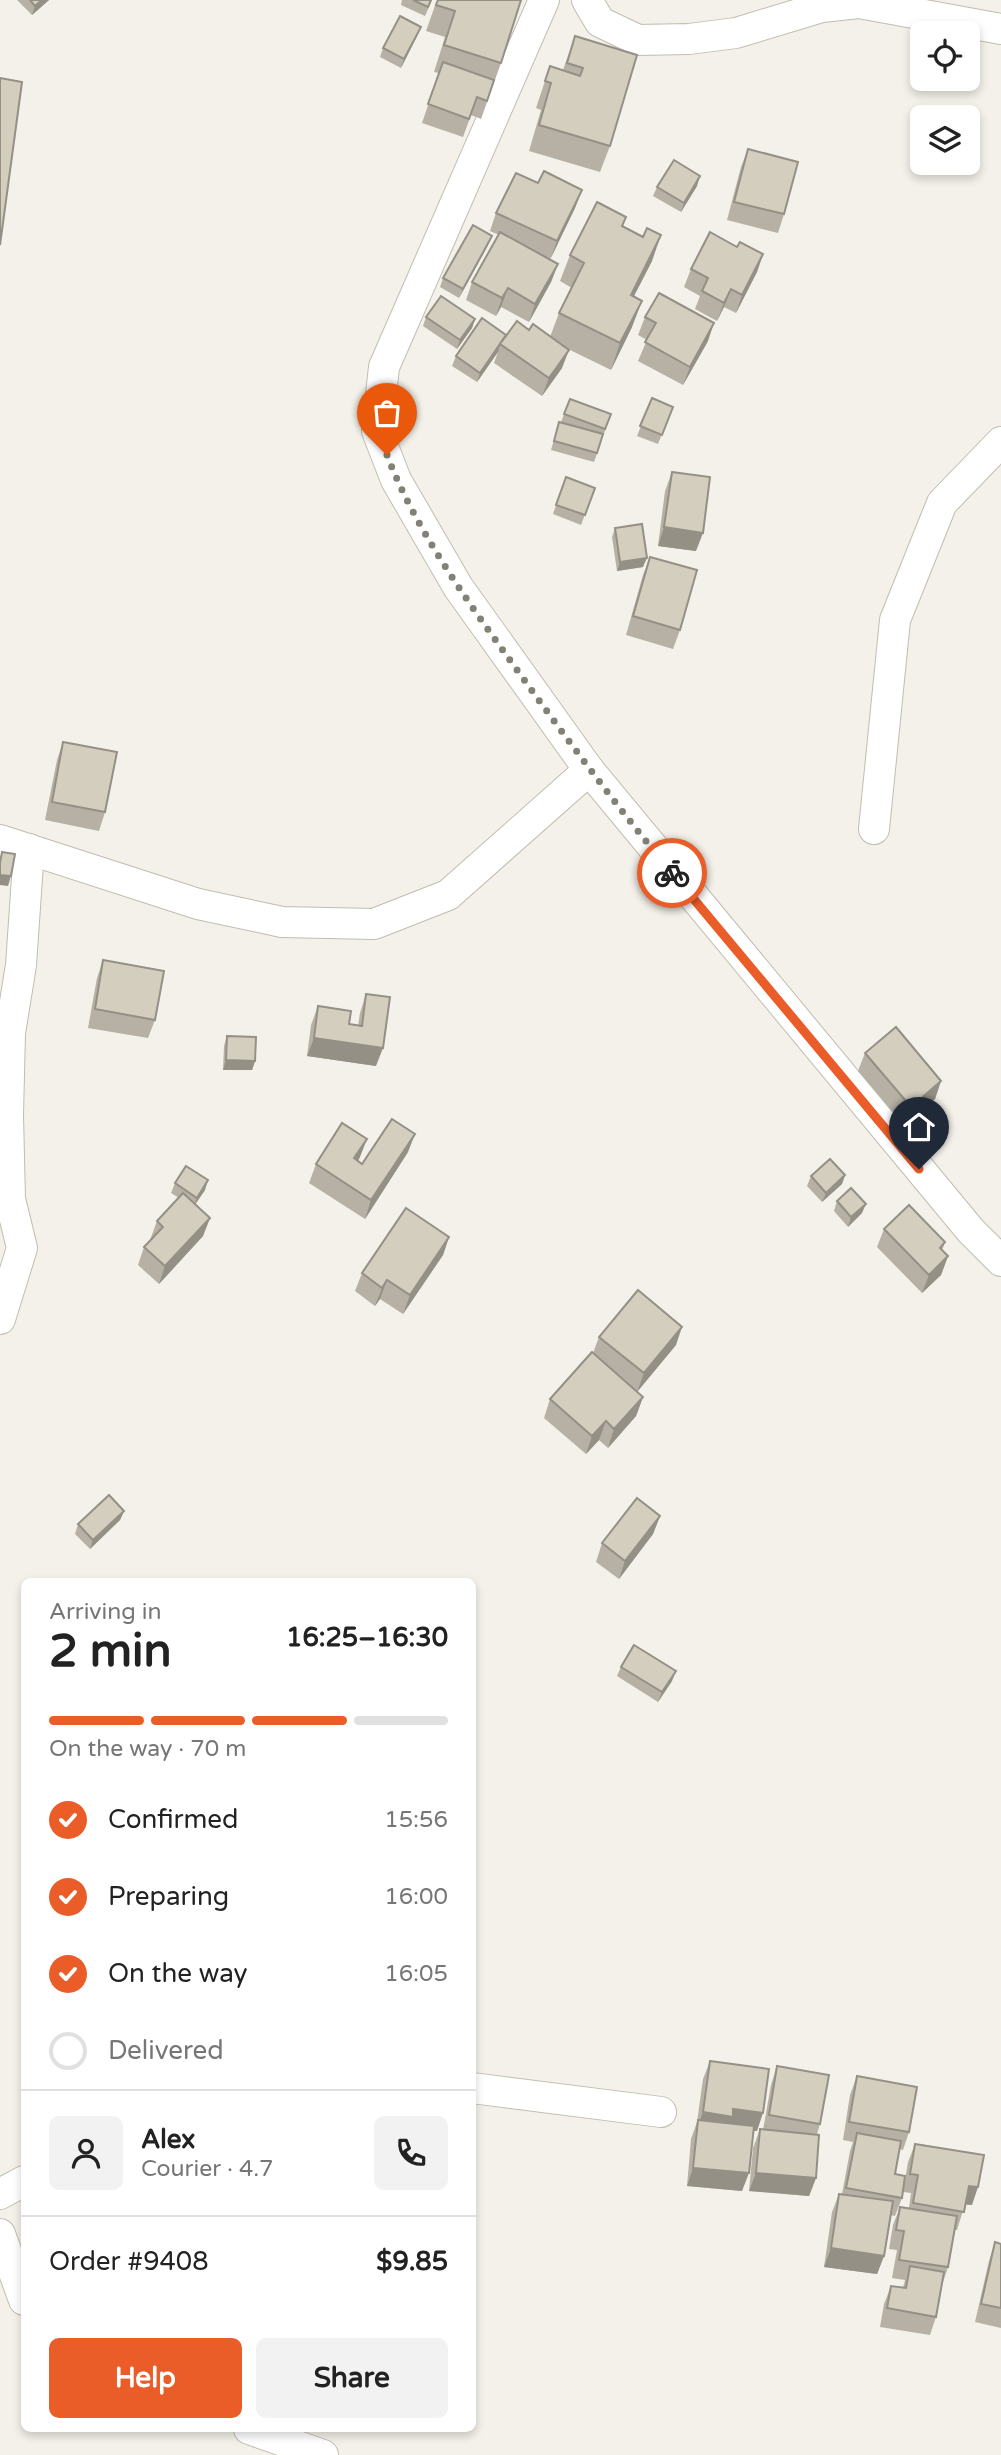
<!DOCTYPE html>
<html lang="en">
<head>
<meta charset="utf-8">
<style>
	body { margin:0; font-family:"Varela Round",sans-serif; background:#f2f2f2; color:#222; height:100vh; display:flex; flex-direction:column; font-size:26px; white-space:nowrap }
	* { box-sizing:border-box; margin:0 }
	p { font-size:23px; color:#767676 }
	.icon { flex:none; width:38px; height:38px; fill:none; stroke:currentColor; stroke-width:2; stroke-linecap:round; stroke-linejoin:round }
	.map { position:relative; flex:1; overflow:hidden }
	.details { position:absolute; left:21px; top:1578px; width:455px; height:854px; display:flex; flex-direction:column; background:#fff; border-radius:10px; box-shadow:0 4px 10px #0003 }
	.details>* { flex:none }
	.fabs { position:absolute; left:910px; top:21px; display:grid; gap:14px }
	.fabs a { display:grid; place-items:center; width:70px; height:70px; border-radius:10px; background:#fff; box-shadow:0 4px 10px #0003; font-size:35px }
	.pin { position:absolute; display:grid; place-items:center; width:60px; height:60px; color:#fff; margin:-72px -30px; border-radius:50% 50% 50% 0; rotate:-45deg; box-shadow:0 0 7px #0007 }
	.pin .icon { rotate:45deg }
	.courier { position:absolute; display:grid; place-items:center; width:70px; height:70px; margin:-35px; border:5px solid #ea5d29; border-radius:50%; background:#fff; color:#222; box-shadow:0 2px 9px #0007 }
	.headline em { font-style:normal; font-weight:700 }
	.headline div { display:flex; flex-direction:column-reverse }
	.headline { display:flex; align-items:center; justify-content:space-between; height:119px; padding:0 28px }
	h1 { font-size:46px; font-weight:700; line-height:52px }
	.bar { display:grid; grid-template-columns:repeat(4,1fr); gap:10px 7px; align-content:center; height:84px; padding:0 28px }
	.bar i { height:9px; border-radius:5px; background:#e0e0e0 }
	.bar .selected { background:#ea5d29 }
	.bar p { grid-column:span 4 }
	.line { display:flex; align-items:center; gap:18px; padding:0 28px; border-top:2px solid #e0e0e0 }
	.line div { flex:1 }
	.round { display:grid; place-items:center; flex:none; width:74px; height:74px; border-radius:10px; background:#f2f2f2 }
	ol { padding:0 28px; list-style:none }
	li { display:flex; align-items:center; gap:21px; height:77px }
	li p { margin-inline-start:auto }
	li .icon { padding:7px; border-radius:50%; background:#ea5d29; color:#fff; stroke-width:4 }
	li:last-child { color:#767676 }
	li i { width:38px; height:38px; border:4px solid #e0e0e0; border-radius:50% }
	.primary-button { display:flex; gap:14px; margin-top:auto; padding:14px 28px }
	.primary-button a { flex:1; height:80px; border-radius:10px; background:#ea5d29; color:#fff; font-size:28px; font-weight:700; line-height:80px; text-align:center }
	.primary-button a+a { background:#f2f2f2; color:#222 }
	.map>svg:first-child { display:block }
</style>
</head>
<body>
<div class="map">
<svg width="1001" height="2455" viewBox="0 0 1001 2455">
	<rect width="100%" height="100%" fill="#f3f1e9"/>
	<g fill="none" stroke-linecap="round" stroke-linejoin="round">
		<g stroke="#c1bdaf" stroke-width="32">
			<g id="street">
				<polyline points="544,0 384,367 377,431 396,480 458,587 589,770 971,1231 1001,1261"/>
				<polyline points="587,0 600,22 638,40 689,39 736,33 822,7 859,3 1001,29"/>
				<polyline points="874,829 895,620 942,503 1001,442"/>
				<polyline points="0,840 198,904 282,922 374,924 448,895 589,770"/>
				<polyline points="0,1319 22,1248 10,1199 8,1115 10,1033 21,965 29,849"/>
				<polyline points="472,2088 661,2112"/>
				<polyline points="0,2194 24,2181"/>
				<polyline points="0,2234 24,2300"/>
				<polyline points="249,2429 323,2455"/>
			</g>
		</g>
		<use href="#street" stroke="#fff" stroke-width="30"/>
	</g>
	<g fill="#b6b1a4">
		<polygon points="17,0 49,0 32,15"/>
		<polygon points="402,0 432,0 425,16 401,5"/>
		<polygon points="437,0 521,0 501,63 481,119 471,115 463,137 422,123 439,73 434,72 445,37 426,31"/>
		<polygon points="417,36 401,68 380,57 383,48"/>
		<polygon points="575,36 610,146 600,172 529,151 541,110 536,108 550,66 563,70"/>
		<polygon points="748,149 784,214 778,233 727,220 741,167"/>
		<polygon points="538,183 582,190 575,208 550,259 558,264 551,282 529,322 501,307 496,316 466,300 472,282 499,235 490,231 496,213"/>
		<polygon points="697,186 681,212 653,196 657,187"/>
		<polygon points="622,226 652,261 634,296 632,327 611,370 564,347 562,368 542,396 494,363 498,352 477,382 452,366 456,356 506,335 529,330 550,337 559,313 572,288 560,281 570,255"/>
		<polygon points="488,245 459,298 440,287 443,278"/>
		<polygon points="737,247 763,254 757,272 736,313 724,307 717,321 695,309 700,296 684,287 691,269"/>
		<polygon points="426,317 475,319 472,328 457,349 423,326"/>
		<polygon points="645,317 708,341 683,385 638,361 647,340 638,335"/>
		<polygon points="652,398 673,407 658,444 637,436"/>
		<polygon points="570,399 611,414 594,462 551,450 559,422 561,422"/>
		<polygon points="672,472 696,551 658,546 665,491"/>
		<polygon points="566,477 595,488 581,525 553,514"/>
		<polygon points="615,528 643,567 617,571 612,537"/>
		<polygon points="650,557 680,630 673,649 626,635 643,575"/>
		<polygon points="63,742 105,812 99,831 45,820 57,760"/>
		<polygon points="103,960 155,1020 148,1038 88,1028 97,978"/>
		<polygon points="366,994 376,1066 307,1056 311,1025 318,1006 349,1024 358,1026 360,1013"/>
		<polygon points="227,1036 255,1061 252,1070 223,1070 224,1046"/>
		<polygon points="865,1053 941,1081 935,1099 904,1125 858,1071"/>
		<polygon points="408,1152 365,1219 309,1183 316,1164 360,1157 358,1161 362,1164"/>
		<polygon points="845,1175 842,1184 822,1202 807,1186 811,1176"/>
		<polygon points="175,1183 205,1190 195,1205 210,1218 203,1236 159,1284 138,1265 144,1247 150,1240 157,1221 179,1198 171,1193"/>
		<polygon points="837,1201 862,1213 848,1227 834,1211"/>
		<polygon points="884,1229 945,1242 942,1251 948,1256 941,1275 922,1293 877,1247"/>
		<polygon points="449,1237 443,1255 403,1314 380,1299 375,1306 355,1291 362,1273"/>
		<polygon points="599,1337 676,1345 637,1392 625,1382 643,1397 636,1416 608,1448 599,1440 586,1454 544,1418 550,1399 593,1353"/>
		<polygon points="124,1511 120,1520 90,1549 75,1534 78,1524"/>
		<polygon points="660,1516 653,1534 619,1579 596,1562 602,1543"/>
		<polygon points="621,1667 672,1681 658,1702 617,1676"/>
		<polygon points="710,2061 757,2131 753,2131 742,2191 687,2186 691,2139 697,2122 703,2079"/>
		<polygon points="777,2066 820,2124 817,2134 816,2178 809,2196 749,2191 753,2148 760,2129 763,2130 771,2085"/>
		<polygon points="857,2076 909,2132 903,2150 899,2149 895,2174 902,2198 895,2216 890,2215 884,2256 877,2274 824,2267 832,2212 839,2194 842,2194 850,2151 853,2142 843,2140 850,2095"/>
		<polygon points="915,2144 972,2205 965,2204 957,2230 955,2230 948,2267 942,2285 936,2317 930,2335 880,2327 884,2304 891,2286 903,2288 905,2280 892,2278 897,2250 889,2249 893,2225 900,2207 909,2208 911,2193 903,2192 908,2162"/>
		<polygon points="995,2242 1001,2244 1001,2328 975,2322 989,2261"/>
	</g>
	<g fill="#949086">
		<polygon points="42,0 49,0 32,15 35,6"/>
		<polygon points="421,27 417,36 401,68 404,59"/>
		<polygon points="700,176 697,186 681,212 684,203"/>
		<polygon points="582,190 575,208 550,260 557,241"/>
		<polygon points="661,235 652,261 621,321 631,295"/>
		<polygon points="492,236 488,245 459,298 463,289"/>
		<polygon points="763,254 757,272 736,313 742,295"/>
		<polygon points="558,264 551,282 529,322 535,304"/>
		<polygon points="508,288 501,307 496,316 502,298"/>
		<polygon points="731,289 724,307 717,321 724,303"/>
		<polygon points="642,301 632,327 611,370 620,343"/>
		<polygon points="475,319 472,328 457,349 460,340"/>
		<polygon points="714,323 708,341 683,385 690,367"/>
		<polygon points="500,344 498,352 477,382 480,373"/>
		<polygon points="569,350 562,368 542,396 549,378"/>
		<polygon points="664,527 703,533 696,551 658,546"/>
		<polygon points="647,558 643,567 617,571 620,562"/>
		<polygon points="0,875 11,876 8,886 0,885"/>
		<polygon points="314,1038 383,1048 376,1066 307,1056"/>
		<polygon points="226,1060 255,1061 252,1070 223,1070"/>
		<polygon points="941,1081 935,1099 904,1125 911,1107"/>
		<polygon points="415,1134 408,1152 365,1219 371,1200"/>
		<polygon points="367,1139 360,1157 347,1177 354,1158"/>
		<polygon points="845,1175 842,1184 822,1202 826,1193"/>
		<polygon points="208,1180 205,1190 193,1207 197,1198"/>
		<polygon points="866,1204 862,1213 848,1227 851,1217"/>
		<polygon points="210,1218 203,1236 159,1284 165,1266"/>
		<polygon points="449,1237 443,1255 403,1314 410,1295"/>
		<polygon points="948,1256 941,1275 922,1293 929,1275"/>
		<polygon points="387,1280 380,1299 375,1306 382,1288"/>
		<polygon points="682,1327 676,1345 637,1392 644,1373"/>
		<polygon points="643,1397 636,1416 608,1448 614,1429"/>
		<polygon points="606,1421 599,1440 586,1454 592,1436"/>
		<polygon points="124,1511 120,1520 90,1549 93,1540"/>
		<polygon points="660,1516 653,1534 619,1579 625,1561"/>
		<polygon points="676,1671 672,1681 658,1702 662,1692"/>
		<polygon points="733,2109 763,2113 757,2131 729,2128 697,2128 703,2112"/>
		<polygon points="693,2168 749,2173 742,2191 687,2186"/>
		<polygon points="756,2173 816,2178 809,2196 749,2191"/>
		<polygon points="969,2186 978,2187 972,2205 962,2204"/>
		<polygon points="831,2248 884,2256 877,2274 824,2267"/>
	</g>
	<g fill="#d4cebf" stroke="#949086" stroke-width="2">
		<polygon points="30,0 42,0 35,6"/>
		<polygon points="413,0 431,0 428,7"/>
		<polygon points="438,0 521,0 501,63 444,45 455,11 436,5"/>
		<polygon points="400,16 421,27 404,59 383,48"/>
		<polygon points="575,36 637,55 610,146 539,125 551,83 545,81 550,66 580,76 583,68 567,63"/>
		<polygon points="443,62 494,80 487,101 477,97 469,119 428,104"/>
		<polygon points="0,78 22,82 0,245"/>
		<polygon points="748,149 798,162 784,214 734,202"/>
		<polygon points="674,160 700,176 684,203 657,187"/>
		<polygon points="544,171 582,190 557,241 496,213 516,173 538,183"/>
		<polygon points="597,202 626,217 622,226 643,237 647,228 661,235 631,295 642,301 620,343 559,313 584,263 570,255"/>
		<polygon points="473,225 492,236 463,289 443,278"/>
		<polygon points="500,232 558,264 535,304 508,288 502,298 472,282"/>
		<polygon points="710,232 737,247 740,242 763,254 742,295 731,289 724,303 702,291 708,278 691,269"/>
		<polygon points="659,293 714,323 690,367 645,342 656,323 645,317"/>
		<polygon points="441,296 475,319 460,340 426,317"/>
		<polygon points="482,318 506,335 480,373 456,356"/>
		<polygon points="517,321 529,330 533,324 569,350 549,378 500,344"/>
		<polygon points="652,398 673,407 662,435 640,426"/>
		<polygon points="570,399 611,414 605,429 564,414"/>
		<polygon points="559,422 603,434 597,453 554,441"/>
		<polygon points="672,472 710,477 703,533 664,527"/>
		<polygon points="566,477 595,488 585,515 556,505"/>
		<polygon points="642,524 647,558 620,562 615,528"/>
		<polygon points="650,557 697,570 680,630 633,616"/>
		<polygon points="63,742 117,752 105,812 52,802"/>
		<polygon points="2,852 15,854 11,876 0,875 0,863"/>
		<polygon points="103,960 164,971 155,1020 95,1009"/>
		<polygon points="366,994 390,997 383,1048 314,1038 318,1006 351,1011 349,1024 362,1026"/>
		<polygon points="896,1027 941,1081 911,1107 865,1053"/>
		<polygon points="227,1036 256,1037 255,1061 226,1060"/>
		<polygon points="392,1119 415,1134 371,1200 316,1164 342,1123 367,1139 354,1158 362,1164"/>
		<polygon points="830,1159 845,1175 826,1193 811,1176"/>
		<polygon points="186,1166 208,1180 197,1198 175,1183"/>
		<polygon points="851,1188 866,1204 851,1217 837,1201"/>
		<polygon points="183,1193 210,1218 165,1266 144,1247 163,1227 157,1221"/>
		<polygon points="909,1205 945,1242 940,1248 948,1256 929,1275 884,1229"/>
		<polygon points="406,1208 449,1237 410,1295 387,1280 382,1288 362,1273"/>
		<polygon points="638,1290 682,1327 644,1373 599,1337"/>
		<polygon points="592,1352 643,1397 614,1429 606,1421 592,1436 550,1399"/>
		<polygon points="109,1495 124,1511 93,1540 78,1524"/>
		<polygon points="637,1498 660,1516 625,1561 602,1543"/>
		<polygon points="634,1645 676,1671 662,1692 621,1667"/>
		<polygon points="710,2061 769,2069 763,2113 733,2109 733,2117 703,2112"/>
		<polygon points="777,2066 829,2075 820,2124 769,2115"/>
		<polygon points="857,2076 917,2087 909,2132 849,2122"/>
		<polygon points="698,2120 754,2126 749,2173 693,2168"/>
		<polygon points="760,2129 819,2135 816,2178 756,2173"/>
		<polygon points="857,2133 901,2141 895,2174 905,2176 902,2198 846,2188"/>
		<polygon points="915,2144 984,2155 978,2187 969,2186 964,2212 913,2203 918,2175 910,2174"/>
		<polygon points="839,2194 893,2201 884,2256 831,2248"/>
		<polygon points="900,2207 957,2216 948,2267 899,2260 904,2231 896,2230"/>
		<polygon points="995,2242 1001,2244 1001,2308 981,2304"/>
		<polygon points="910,2266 944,2272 936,2317 887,2308 891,2286 906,2288"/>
	</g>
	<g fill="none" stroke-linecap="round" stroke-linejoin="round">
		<path stroke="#838076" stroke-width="7" stroke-dasharray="0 12.6" d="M387 455C414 526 463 595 507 656 560 730 614 803 672 873"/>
		<polyline stroke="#ea5d29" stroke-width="9" points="672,873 919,1169"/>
	</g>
</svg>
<div class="fabs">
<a><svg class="icon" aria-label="locate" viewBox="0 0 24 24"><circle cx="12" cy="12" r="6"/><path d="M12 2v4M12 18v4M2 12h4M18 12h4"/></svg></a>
<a><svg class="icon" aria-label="layers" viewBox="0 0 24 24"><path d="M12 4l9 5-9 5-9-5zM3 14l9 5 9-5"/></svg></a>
</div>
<div class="pin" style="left:387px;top:455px;background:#ea580c"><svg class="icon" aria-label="bag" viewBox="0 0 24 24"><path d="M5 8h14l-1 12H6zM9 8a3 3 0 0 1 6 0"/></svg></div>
<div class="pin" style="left:919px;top:1169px;background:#1f2937"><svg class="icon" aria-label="home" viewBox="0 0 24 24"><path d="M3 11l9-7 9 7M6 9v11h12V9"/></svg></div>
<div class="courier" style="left:672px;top:873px"><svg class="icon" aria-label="bike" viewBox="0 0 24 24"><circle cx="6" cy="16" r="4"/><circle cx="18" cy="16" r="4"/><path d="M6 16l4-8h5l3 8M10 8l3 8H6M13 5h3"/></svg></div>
<section class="details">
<div class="headline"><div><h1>2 min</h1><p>Arriving in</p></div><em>16:25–16:30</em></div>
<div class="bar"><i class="selected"></i><i class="selected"></i><i class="selected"></i><i></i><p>On the way · 70 m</p></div>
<ol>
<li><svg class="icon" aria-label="check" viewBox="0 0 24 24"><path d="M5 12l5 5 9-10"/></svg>Confirmed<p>15:56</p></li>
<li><svg class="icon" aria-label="check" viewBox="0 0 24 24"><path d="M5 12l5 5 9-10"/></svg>Preparing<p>16:00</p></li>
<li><svg class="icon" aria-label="check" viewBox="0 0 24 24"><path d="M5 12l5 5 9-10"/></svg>On the way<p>16:05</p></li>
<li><i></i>Delivered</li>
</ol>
<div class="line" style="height:126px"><a class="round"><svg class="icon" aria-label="person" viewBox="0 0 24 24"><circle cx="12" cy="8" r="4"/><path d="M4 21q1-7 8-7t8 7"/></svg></a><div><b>Alex</b><p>Courier · 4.7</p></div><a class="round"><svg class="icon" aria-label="phone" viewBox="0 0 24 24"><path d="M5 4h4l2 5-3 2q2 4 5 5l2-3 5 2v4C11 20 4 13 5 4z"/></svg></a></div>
<div class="line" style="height:91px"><div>Order #9408</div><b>$9.85</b></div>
<div class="primary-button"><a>Help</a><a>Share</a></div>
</section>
</div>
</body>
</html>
